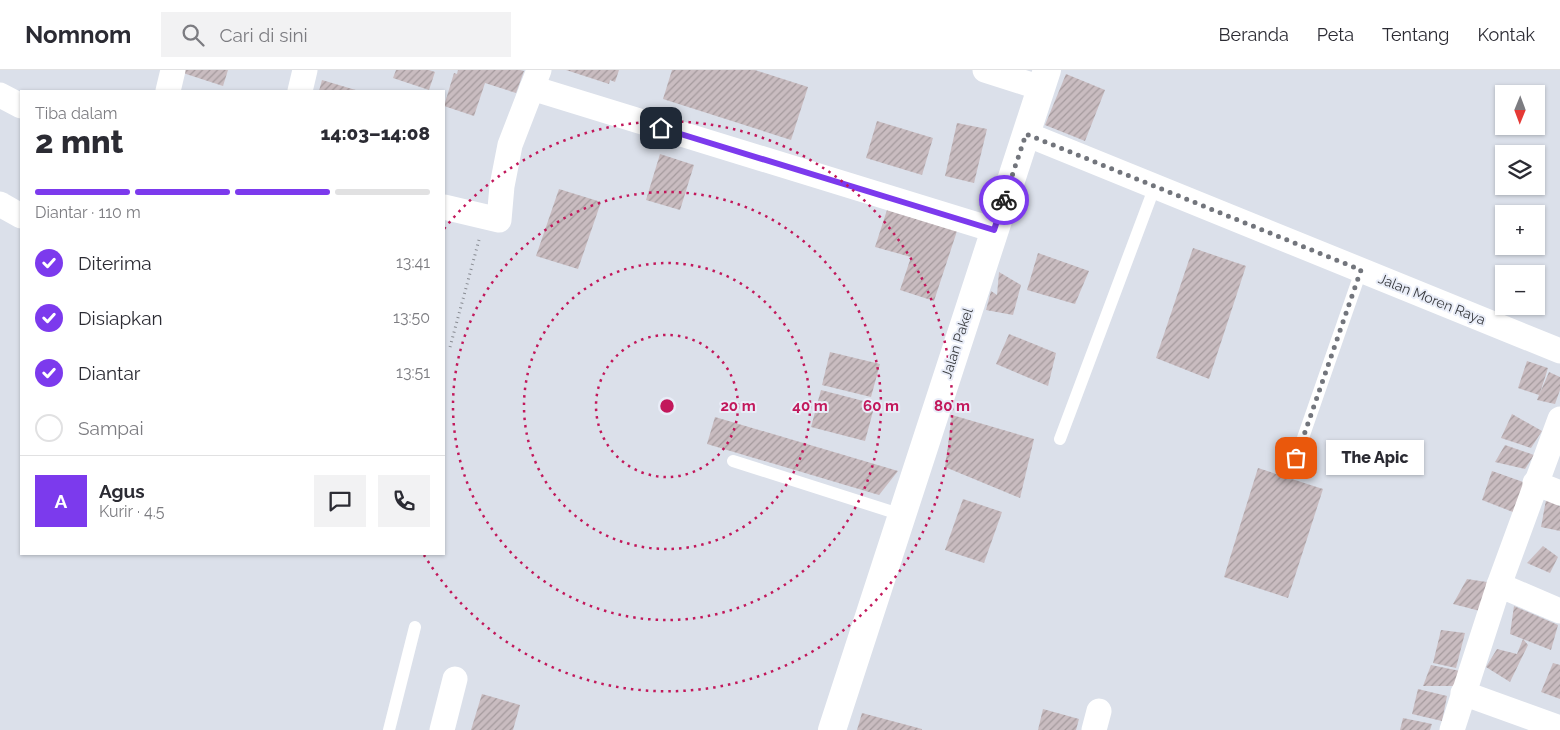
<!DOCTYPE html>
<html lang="id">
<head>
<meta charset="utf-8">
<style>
	body { margin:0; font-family:Raleway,sans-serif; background:#f2f2f3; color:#2b2b33; height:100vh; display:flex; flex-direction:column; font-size:19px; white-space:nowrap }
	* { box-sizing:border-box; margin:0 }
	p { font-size:16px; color:#7c7c81 }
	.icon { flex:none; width:28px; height:28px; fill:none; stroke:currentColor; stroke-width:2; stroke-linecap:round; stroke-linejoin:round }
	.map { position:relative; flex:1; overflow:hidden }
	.details { position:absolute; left:20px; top:20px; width:425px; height:465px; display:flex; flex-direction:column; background:#fff; border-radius:0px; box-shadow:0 1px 4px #0004 }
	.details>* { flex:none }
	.needle { width:32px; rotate:181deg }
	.tools { position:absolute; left:1495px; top:15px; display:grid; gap:10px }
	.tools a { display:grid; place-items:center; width:50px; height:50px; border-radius:0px; background:#fff; box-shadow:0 1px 4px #0004; font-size:25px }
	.pin { position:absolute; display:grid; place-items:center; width:42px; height:42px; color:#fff; margin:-21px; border-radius:10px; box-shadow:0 2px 8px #0006 }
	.courier { position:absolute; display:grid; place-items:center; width:50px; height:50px; margin:-25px; border:4px solid #7c3aed; border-radius:50%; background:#fff; color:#222; box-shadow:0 1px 6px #0007 }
	.bubble { position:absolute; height:35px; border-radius:0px; background:#fff; box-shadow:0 1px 4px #0004; font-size:16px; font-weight:800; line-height:35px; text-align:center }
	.overview em { font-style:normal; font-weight:800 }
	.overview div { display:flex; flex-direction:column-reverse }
	.overview { display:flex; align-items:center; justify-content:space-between; height:85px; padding:0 15px }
	h1 { font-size:32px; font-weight:800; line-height:38px }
	.bar { display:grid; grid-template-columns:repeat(4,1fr); gap:8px 5px; align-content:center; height:60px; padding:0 15px }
	.bar i { height:6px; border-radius:4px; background:#e1e1e2 }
	.bar .current { background:#7c3aed }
	.bar p { grid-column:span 4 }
	.line { display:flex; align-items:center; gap:12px; padding:0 15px; border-top:1px solid #e1e1e2 }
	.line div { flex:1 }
	.round { display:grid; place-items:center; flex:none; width:52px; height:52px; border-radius:0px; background:#f2f2f3 }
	ol { padding:0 15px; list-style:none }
	li { display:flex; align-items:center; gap:15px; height:55px }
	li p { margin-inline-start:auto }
	li .icon { padding:5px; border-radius:50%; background:#7c3aed; color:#fff; stroke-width:4 }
	li:last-child { color:#7c7c81 }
	li i { width:28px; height:28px; border:2px solid #e1e1e2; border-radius:50% }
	header { display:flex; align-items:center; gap:30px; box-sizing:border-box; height:70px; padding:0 25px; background:#fff; border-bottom:1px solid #e1e1e2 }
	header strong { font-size:24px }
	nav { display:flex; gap:28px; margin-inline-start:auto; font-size:18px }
	.search { width:350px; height:45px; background:#f2f2f3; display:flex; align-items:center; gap:12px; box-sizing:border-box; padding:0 18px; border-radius:0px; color:#7c7c81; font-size:19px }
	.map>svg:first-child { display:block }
</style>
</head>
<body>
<header>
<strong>Nomnom</strong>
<div class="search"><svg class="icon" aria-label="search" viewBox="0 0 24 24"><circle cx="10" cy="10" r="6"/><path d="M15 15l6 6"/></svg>Cari di sini</div>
<nav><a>Beranda</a><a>Peta</a><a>Tentang</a><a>Kontak</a></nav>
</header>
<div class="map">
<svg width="1560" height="660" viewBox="0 0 1560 660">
	<defs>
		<pattern id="building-hatch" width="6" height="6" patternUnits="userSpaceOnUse" patternTransform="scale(1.25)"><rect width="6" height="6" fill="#c9bcc0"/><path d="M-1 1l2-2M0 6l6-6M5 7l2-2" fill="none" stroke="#a49a9d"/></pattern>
	</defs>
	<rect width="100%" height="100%" fill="#dbe0ea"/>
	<g fill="url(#building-hatch)">
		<polygon points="184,0 228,0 223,16 183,3"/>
		<polygon points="396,0 429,0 435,2 429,20 393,8"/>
		<polygon points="458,0 520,0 524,1 516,23 485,13 474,46 444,36 454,3 457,4"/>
		<polygon points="566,0 619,0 615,12 610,10 609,14"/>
		<polygon points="672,0 755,0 808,17 791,70 663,29"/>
		<polygon points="1066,4 1105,20 1085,71 1045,55"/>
		<polygon points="322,10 359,21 319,21"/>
		<polygon points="877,51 933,68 922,105 866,88"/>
		<polygon points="957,53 987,59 974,113 945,106"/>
		<polygon points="660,84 694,95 680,140 646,130"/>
		<polygon points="559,119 601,132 578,199 536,186"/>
		<polygon points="887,140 957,161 934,231 900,220 911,187 875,177"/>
		<polygon points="1193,178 1246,196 1209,309 1156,288"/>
		<polygon points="1038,183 1089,201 1075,234 1027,220"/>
		<polygon points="999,202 1021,215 1013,245 986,240 991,221 997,225"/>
		<polygon points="1009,264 1056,283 1048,316 996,294"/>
		<polygon points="830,282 880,294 871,327 822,315"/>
		<polygon points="1527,291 1548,298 1540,323 1549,302 1560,307 1560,320 1555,334 1537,330 1539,325 1518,318"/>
		<polygon points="821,320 875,334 865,371 811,357"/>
		<polygon points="1512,344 1542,361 1531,378 1501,368"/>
		<polygon points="952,345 1034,369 1020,428 945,397"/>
		<polygon points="715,347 898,401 879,425 707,374"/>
		<polygon points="1505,375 1534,385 1525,399 1495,392"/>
		<polygon points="1258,398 1323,419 1288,528 1224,507"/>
		<polygon points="1492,401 1529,414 1518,444 1482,430"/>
		<polygon points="963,429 1002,442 984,493 945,480"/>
		<polygon points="1546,430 1560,436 1560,461 1541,457"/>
		<polygon points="1543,476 1558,487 1550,503 1527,493"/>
		<polygon points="1467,509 1493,513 1480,541 1453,534"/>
		<polygon points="1514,536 1558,555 1551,580 1510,564"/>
		<polygon points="1441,560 1465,563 1456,598 1433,593"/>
		<polygon points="1523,569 1528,575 1510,612 1486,597 1497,579 1517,584"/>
		<polygon points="1553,593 1560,595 1560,629 1541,622"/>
		<polygon points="1431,595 1460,601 1457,616 1423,616"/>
		<polygon points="1418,619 1447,626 1442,651 1412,644"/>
		<polygon points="482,624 520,635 513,660 471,660"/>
		<polygon points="1043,639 1079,649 1076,660 1038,660"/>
		<polygon points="862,643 922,659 922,660 857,660"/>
		<polygon points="1403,648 1432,654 1430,660 1400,660"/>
	</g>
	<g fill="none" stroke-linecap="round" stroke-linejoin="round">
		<polyline stroke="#888b92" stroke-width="3" stroke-dasharray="1 4" stroke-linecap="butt" points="450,277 479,170"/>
		<g stroke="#fff" stroke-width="12">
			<polyline points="1060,369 1155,116"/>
			<polyline points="1296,388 1361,201"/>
			<polyline points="733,391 902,445"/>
			<polyline points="389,660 415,557"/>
		</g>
		<g stroke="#fff" stroke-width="25">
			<polyline points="985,0 1041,18"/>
			<polyline points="532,18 994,160"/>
			<polyline points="168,21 173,0"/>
			<polyline points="300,21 305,0"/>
			<polyline points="0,25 21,36"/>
			<polyline points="1026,64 1560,281"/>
			<polyline points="0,134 21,146"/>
			<polyline points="444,137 499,150 502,116 510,75 539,0"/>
			<polyline points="1535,413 1560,423"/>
			<polyline points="1499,515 1560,349"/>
			<polyline points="1463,623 1560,658"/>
			<polyline points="442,660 455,609"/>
			<polyline points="1094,660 1099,641"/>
			<polyline points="1452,660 1499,515 1560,541"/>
		</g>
		<polyline stroke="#fff" stroke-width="28" points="832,660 1047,0"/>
	</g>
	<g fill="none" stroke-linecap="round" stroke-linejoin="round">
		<polyline stroke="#72757c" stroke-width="5" stroke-dasharray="0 9" points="1004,130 1026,64 1361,200 1296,388"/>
		<polyline stroke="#7c3aed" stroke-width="6" points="661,58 994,160 1004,130"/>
	</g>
	<g fill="none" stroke="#c2185b" stroke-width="2.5" stroke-dasharray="2.5 5">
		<circle cx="667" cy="336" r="71"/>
		<circle cx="667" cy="336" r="143"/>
		<circle cx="667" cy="336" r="214"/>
		<path d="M444 159A285 285 0 1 1 424 485"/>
	</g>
	<g text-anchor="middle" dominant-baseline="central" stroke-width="4" stroke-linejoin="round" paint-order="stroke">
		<g font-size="14" fill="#3a3c40" stroke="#e9edf8">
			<text transform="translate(1432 229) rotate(22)">Jalan Moren Raya</text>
			<text transform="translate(957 273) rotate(-72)">Jalan Pakel</text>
		</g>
	</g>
	<circle cx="667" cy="336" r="8" fill="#c2185b" stroke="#e9edf8" stroke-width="2.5"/>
	<g font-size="15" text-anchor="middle" font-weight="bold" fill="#c2185b" stroke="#e9edf8" stroke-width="4" stroke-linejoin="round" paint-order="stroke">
		<text x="738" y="341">20 m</text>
		<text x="810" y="341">40 m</text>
		<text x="881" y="341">60 m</text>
		<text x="952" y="341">80 m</text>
	</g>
</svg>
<div class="tools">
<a><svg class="needle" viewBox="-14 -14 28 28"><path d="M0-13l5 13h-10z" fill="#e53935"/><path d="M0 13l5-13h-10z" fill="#7c7c81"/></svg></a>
<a><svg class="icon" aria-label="layers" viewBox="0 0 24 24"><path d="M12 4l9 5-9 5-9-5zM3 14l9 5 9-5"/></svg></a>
<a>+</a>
<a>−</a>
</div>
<div class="pin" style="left:1296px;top:388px;background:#ea580c"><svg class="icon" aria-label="bag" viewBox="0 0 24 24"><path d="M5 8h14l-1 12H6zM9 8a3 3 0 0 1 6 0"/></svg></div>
<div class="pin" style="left:661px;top:58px;background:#1f2937"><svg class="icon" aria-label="home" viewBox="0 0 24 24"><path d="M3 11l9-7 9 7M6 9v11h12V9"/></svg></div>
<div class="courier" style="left:1004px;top:130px"><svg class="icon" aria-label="bike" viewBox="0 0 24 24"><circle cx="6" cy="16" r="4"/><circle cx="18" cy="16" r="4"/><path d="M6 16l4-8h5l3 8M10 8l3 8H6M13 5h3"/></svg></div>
<div class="bubble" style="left:1326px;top:370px;width:98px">The Apic</div>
<section class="details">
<div class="overview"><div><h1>2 mnt</h1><p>Tiba dalam</p></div><em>14:03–14:08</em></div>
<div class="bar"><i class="current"></i><i class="current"></i><i class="current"></i><i></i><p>Diantar · 110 m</p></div>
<ol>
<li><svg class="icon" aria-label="check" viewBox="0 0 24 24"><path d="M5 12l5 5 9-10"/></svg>Diterima<p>13:41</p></li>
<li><svg class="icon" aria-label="check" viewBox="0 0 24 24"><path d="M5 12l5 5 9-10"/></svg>Disiapkan<p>13:50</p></li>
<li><svg class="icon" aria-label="check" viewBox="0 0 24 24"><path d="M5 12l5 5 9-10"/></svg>Diantar<p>13:51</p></li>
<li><i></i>Sampai</li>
</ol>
<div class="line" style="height:90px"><b class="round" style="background:#7c3aed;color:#fff">A</b><div><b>Agus</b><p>Kurir · 4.5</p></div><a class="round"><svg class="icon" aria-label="chat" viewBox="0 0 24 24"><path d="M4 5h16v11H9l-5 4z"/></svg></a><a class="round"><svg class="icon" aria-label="phone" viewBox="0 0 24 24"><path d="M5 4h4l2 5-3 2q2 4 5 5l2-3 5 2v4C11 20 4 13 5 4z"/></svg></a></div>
</section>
</div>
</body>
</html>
